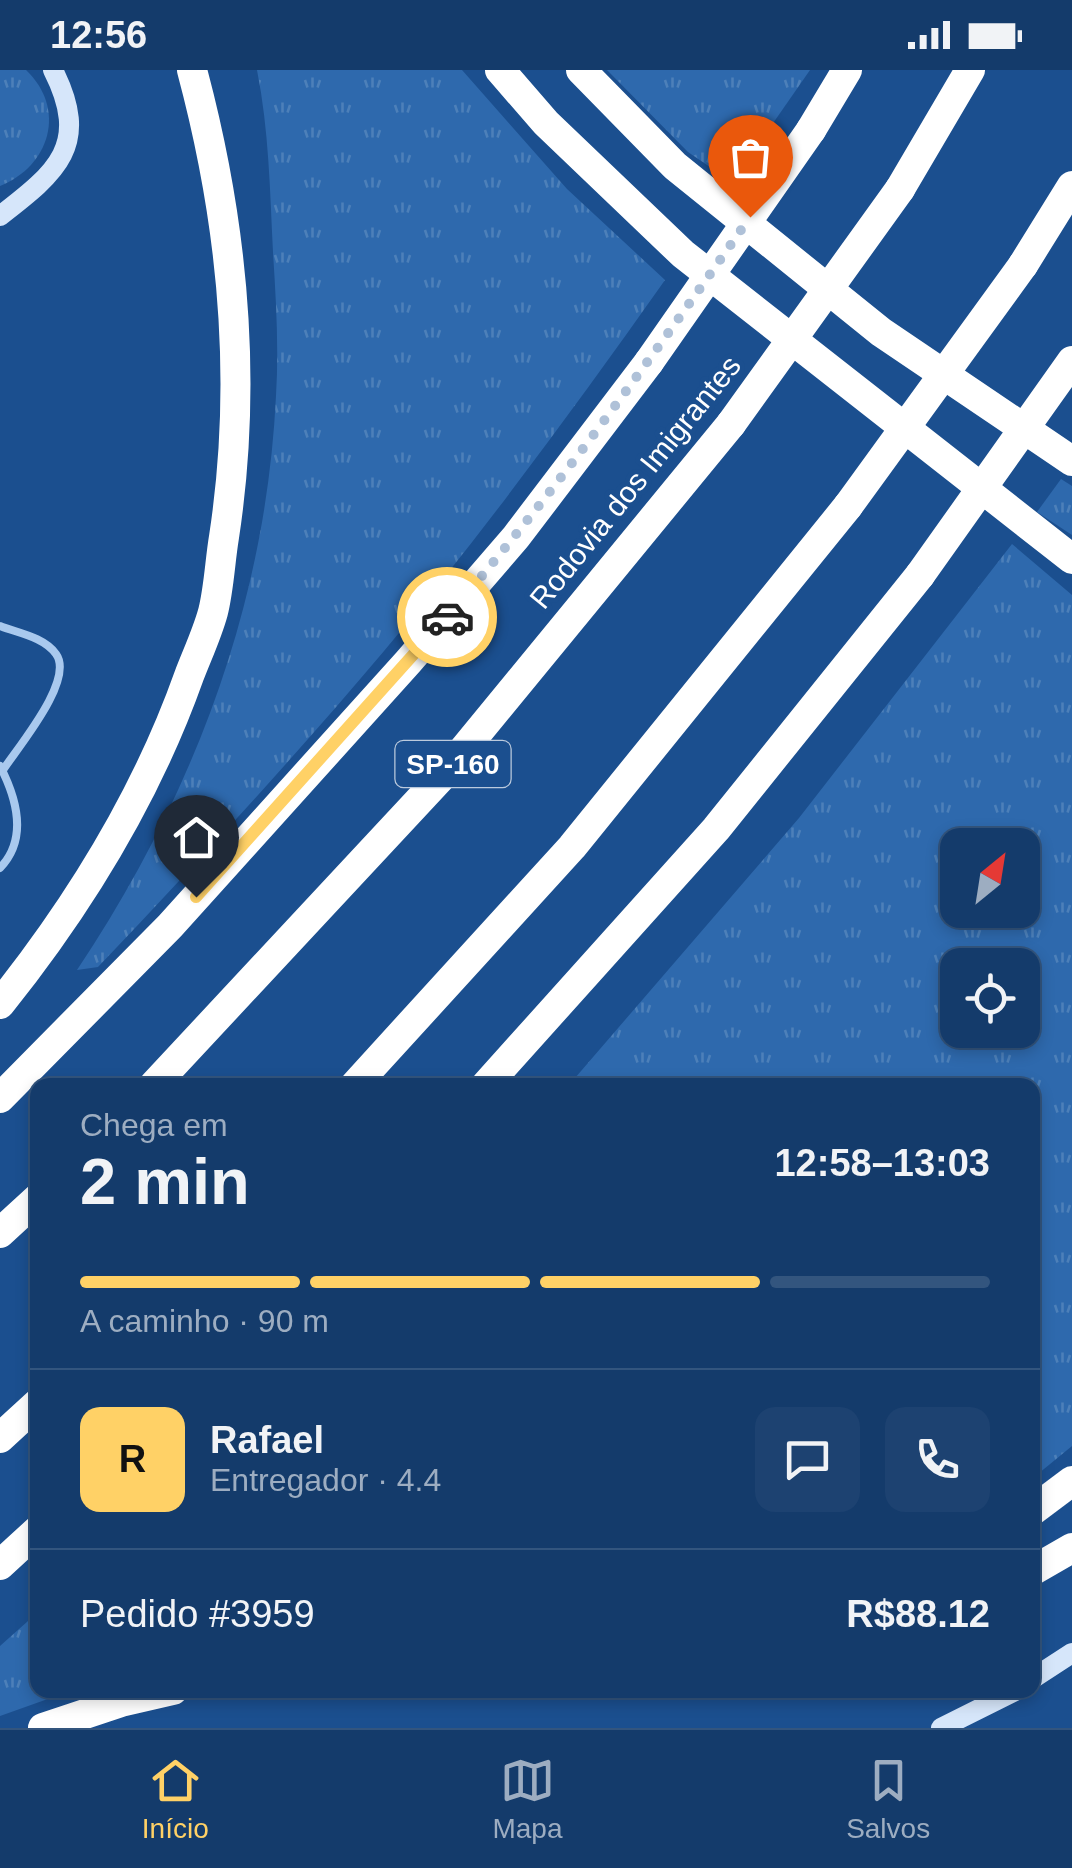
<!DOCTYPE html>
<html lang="pt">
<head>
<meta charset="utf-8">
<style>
	body { margin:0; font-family:Helvetica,sans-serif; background:#1d4271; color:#f1f3f6; height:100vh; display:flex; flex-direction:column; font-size:38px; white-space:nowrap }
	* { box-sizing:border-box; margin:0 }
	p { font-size:32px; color:#9dadc1 }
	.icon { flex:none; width:55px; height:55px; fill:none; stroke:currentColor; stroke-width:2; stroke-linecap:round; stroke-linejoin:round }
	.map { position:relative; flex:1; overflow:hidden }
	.drawer { position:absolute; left:30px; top:1008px; width:1010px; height:620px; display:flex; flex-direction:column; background:#143b6b; border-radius:20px; box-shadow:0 5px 15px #0003,0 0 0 2px #33557e }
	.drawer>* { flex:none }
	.needle { width:65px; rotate:30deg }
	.controls { position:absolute; left:940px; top:758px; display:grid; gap:20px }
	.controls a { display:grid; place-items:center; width:100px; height:100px; border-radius:20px; background:#143b6b; box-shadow:0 5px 15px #0003,0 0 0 2px #33557e; font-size:50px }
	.pin { position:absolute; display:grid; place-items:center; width:85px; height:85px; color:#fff; margin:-102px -42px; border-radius:50% 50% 50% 0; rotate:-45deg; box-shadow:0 0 10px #0007 }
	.pin .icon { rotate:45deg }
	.courier { position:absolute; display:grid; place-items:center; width:100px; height:100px; margin:-50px; border:8px solid #ffd166; border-radius:50%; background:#fff; color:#222; box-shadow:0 2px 12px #0007 }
	.summary em { font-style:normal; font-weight:800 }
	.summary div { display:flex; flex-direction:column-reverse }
	.summary { display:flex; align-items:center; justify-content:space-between; height:170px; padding:0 50px }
	h1 { font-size:65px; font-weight:800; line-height:75px }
	.bar { display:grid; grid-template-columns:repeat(4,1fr); gap:15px 10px; align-content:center; height:120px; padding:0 50px }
	.bar i { height:12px; border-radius:8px; background:#33557e }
	.bar .selected { background:#ffd166 }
	.bar p { grid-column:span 4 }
	.line { display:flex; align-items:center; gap:25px; padding:0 50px; border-top:2px solid #33557e }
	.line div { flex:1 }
	.round { display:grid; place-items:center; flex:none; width:105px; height:105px; border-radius:20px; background:#1d4271 }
	.status { display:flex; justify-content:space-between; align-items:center; height:70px; padding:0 50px; background:#143b6b; direction:ltr }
	.status svg { height:28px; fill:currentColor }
	.tabs { display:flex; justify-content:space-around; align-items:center; height:140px; border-top:2px solid #33557e; background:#143b6b; font-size:28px; color:#9dadc1 }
	.tabs a { display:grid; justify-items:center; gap:5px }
	.tabs .selected { color:#ffd166 }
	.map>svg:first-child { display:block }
</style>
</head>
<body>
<div class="status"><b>12:56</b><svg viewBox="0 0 49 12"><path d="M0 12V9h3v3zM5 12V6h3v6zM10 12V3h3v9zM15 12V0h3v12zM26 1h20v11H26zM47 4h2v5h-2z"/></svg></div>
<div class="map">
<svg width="1072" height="1658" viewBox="0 0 1072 1658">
	<defs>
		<pattern id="grass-tufts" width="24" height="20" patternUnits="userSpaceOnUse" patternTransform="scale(2.5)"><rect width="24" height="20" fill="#2e69ad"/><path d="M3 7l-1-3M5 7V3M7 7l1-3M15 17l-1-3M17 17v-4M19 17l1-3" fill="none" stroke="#4d80b9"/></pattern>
	</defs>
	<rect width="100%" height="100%" fill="#1b4f8f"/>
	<g fill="url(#grass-tufts)" fill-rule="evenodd">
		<path d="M0 0H26C67 39 50 96 0 116Z"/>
		<path d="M257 0H462L567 119 665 210C575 337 484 462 384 581 292 690 196 794 98 897L77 900C192 728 266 535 276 326 279 278 276 230 273 182 270 121 269 60 257 0Z"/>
		<polygon points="607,0 810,0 732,112 688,82"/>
		<polygon points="1061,409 1072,416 1072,465 1037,442"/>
		<path d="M1012 474 1072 525V1376L1033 1408 1032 1015H569L799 748ZM958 775H1022V840H958ZM958 895H1022V960H958Z"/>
		<polygon points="37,1543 38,1620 73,1620 0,1646 0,1576"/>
	</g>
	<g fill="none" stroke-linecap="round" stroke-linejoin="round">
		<g stroke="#a9c9ee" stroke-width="8">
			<path d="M0 556C18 563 44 567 56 584 75 610 18 677 3 700"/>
			<path d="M0 798C28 769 17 729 0 696"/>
		</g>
		<g stroke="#d6e6fa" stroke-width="20">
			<path d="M0 146C57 102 91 75 53 0"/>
			<polyline points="1032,1609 1072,1583"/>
			<polyline points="941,1658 1017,1620"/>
		</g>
		<g stroke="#fff" stroke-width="30">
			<polyline points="500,0 546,53 683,184 1072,489"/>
			<polyline points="581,0 675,96 881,262 1072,391"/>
			<polyline points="811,60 847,0"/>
			<polyline points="900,119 970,0"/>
			<polyline points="1023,195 1072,116"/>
			<path d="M0 934C80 834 146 727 189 606 197 585 207 564 213 542 219 518 220 491 224 467 248 310 233 153 192 0"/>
			<polyline points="154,1015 442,706 731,354"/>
			<polyline points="355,1015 572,777 848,436"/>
			<polyline points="486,1015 716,759 920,505"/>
			<polyline points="0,1028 170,856 408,592 516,467 649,292"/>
			<polyline points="0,1163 38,1128"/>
			<polyline points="0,1368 38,1333"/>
			<polyline points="1032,1441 1072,1411"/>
			<polyline points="0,1495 38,1460"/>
			<polyline points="1032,1501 1072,1478"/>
			<polyline points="43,1658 121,1632 173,1620"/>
		</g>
		<g stroke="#fff" stroke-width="30">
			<polyline points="649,292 811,60"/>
			<polyline points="731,354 900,119"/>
			<polyline points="848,436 1023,195"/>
			<polyline points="920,505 1072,291"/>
		</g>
	</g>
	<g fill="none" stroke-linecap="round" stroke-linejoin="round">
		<path stroke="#afc1d8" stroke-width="10" stroke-dasharray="0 18" d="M447 547C557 420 654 285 750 147"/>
		<polyline stroke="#ffd166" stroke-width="12" points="196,827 447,547"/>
	</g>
	<g text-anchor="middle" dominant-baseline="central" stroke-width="10" stroke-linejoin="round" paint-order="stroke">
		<rect fill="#1b4f8f" stroke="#bbcadd" stroke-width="2.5" x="395.5" y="671" width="115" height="46" rx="8"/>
		<g font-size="28" font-weight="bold" fill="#fff">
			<text x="453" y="694">SP-160</text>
		</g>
		<g font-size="30" fill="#fff" stroke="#1b4f8f">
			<text transform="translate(635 412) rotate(-51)">Rodovia dos Imigrantes</text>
		</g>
	</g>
</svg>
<div class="controls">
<a><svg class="needle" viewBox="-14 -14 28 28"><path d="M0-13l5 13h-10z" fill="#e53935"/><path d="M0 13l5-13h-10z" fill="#9dadc1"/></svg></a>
<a><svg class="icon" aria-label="locate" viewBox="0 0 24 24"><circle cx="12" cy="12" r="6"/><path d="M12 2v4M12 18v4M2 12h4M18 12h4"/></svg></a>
</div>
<div class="pin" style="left:750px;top:147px;background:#ea580c"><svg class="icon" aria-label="bag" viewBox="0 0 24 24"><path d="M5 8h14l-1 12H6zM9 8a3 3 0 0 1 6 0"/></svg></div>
<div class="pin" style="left:196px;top:827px;background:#1f2937"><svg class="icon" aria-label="home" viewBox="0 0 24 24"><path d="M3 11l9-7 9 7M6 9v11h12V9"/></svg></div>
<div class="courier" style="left:447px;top:547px"><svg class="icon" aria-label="car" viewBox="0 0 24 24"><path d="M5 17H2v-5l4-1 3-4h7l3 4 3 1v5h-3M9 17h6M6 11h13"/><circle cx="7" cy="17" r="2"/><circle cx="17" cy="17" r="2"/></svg></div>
<section class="drawer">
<div class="summary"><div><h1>2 min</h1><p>Chega em</p></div><em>12:58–13:03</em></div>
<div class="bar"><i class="selected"></i><i class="selected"></i><i class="selected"></i><i></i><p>A caminho · 90 m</p></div>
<div class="line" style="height:180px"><b class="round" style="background:#ffd166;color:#111">R</b><div><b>Rafael</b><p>Entregador · 4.4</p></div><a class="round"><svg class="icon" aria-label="chat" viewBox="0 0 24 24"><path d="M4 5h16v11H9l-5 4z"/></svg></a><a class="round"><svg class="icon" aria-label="phone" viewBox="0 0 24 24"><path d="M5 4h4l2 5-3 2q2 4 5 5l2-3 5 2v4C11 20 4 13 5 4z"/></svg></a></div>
<div class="line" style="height:130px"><div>Pedido #3959</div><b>R$88.12</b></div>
</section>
</div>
<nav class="tabs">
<a class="selected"><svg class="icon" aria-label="home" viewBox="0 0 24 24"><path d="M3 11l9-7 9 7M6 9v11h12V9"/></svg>Início</a>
<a><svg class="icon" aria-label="map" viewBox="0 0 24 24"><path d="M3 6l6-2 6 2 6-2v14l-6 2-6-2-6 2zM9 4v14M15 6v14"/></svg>Mapa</a>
<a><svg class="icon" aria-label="saved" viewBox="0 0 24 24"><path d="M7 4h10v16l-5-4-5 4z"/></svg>Salvos</a>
</nav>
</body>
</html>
